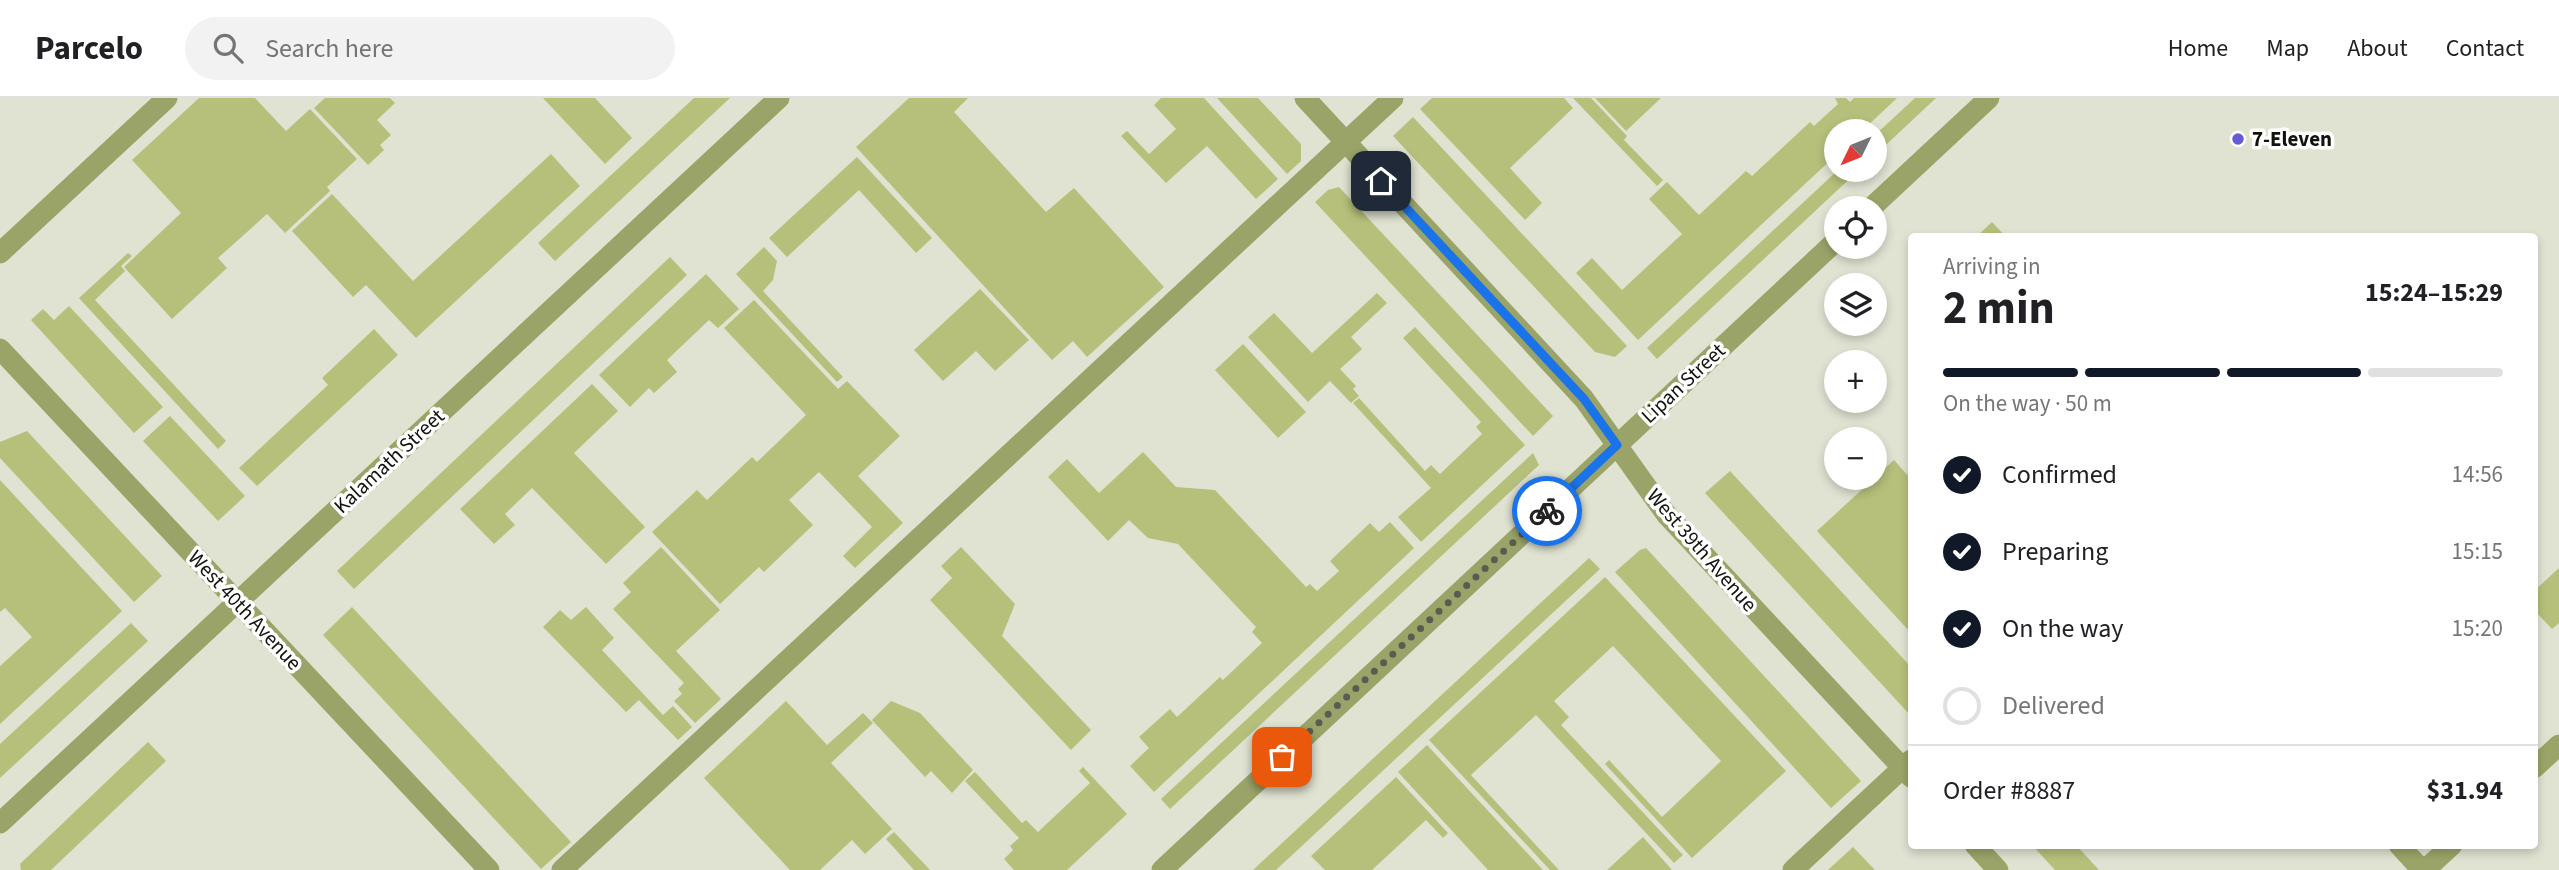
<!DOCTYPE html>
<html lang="en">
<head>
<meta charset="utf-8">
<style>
	body { margin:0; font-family:"Source Sans 3",sans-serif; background:#f2f2f2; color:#202124; height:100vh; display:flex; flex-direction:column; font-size:26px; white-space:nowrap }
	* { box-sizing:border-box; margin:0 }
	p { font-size:23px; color:#757577 }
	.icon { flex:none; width:38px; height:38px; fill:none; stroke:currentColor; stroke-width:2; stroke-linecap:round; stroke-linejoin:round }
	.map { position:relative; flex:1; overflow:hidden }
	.details { position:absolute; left:1908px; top:135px; width:630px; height:616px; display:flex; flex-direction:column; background:#fff; border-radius:7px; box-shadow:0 4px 10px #0003 }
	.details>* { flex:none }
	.needle { width:46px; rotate:227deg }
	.controls { position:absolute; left:1824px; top:21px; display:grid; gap:14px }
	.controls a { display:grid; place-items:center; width:63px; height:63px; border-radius:50%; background:#fff; box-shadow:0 4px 10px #0003; font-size:35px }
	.pin { position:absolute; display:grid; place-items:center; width:60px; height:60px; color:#fff; margin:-30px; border-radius:14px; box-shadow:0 4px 10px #0006 }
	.courier { position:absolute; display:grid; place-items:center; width:70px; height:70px; margin:-35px; border:5px solid #1a73e8; border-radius:50%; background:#fff; color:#222; box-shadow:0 2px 9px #0007 }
	.overview em { font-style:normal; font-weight:700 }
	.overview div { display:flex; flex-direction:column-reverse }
	.overview { display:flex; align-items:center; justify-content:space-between; height:119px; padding:0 35px }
	h1 { font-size:46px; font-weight:700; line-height:52px }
	.bar { display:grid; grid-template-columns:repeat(4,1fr); gap:10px 7px; align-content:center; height:84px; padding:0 35px }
	.bar i { height:9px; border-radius:5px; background:#e0e0e0 }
	.bar .active { background:#111827 }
	.bar p { grid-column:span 4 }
	.line { display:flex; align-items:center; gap:18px; padding:0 35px; border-top:2px solid #e0e0e0 }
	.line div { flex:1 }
	ol { padding:0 35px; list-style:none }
	li { display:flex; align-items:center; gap:21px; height:77px }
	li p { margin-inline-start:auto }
	li .icon { padding:7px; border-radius:50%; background:#111827; color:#fff; stroke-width:4 }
	li:last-child { color:#757577 }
	li i { width:38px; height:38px; border:4px solid #e0e0e0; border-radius:50% }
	header { display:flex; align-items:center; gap:42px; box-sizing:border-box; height:98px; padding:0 35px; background:#fff; border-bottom:2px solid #e0e0e0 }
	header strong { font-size:33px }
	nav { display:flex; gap:38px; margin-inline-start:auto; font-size:24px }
	.search { width:490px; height:63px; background:#f2f2f2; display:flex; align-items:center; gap:18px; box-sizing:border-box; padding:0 24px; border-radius:38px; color:#757577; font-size:26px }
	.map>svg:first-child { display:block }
</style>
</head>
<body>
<header>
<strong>Parcelo</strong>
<div class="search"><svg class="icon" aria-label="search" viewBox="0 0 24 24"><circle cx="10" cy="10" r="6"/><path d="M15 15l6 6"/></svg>Search here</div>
<nav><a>Home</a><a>Map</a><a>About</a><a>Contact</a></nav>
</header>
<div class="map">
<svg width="2559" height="772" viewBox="0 0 2559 772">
	<rect width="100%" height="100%" fill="#e0e3d2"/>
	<g fill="#b6c07b">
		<polygon points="199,0 255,0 286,33 310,11 357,61 327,89 330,93 285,135 267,116 218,160 227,170 172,221 124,169 181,115 132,62"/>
		<polygon points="325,0 390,0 395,5 377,22 391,37 380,47 384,52 368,67 314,10"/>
		<polygon points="543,0 595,0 632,40 605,66"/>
		<polygon points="694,0 730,0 555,163 538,145"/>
		<polygon points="909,0 968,0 954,14 1046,114 1074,90 1164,189 1087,259 1073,243 1052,262 856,49"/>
		<polygon points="1161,0 1204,0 1278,81 1256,101 1207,48 1166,85 1121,38 1127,33 1149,56 1176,31 1154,7"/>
		<polygon points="1217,0 1258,0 1301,46 1301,63 1287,76"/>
		<polygon points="1432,0 1564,0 1573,10 1510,70 1542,105 1525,122 1420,11"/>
		<polygon points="1573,0 1591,0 1627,38 1624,42 1663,82 1657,88"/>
		<polygon points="1595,0 1661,0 1626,33"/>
		<polygon points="1835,0 1846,0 1850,4 1854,0 1897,0 1862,33 1836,33 1836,57 1638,242 1576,175 1592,160 1622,192 1682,136 1649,101 1667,84 1699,117 1746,73 1752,78 1810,24 1814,28 1838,6"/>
		<polygon points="1915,0 1936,0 1874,58 1874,38"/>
		<polygon points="1413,19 1627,248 1615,259 1595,254 1393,38"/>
		<polygon points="551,56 580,88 416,240 366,187 353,199 292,133 332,96 413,183"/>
		<polygon points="857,59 932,140 916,155 859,92 787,159 769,140"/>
		<polygon points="1838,72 1859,72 1657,261 1647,250"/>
		<polygon points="1339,89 1553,318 1533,338 1315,104 1328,92"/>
		<polygon points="1992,124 2005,138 1977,138"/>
		<polygon points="764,149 777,163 773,182 763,193 843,279 837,284 736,176"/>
		<polygon points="128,155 132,158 121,168 125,173 95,202 226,343 218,351 79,200"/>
		<polygon points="670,159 687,177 354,491 337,473"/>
		<polygon points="706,176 739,211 718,230 709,222 667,262 677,274 654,295 649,290 630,309 599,277"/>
		<polygon points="980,191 1029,242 995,273 976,253 943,283 914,252"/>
		<polygon points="1377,195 1387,205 1351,239 1362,251 1340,271 1356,288 1353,291 1359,298 1351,305 1330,283 1308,304 1248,239 1274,215 1312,255"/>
		<polygon points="754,202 838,291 847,283 900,338 858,378 903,425 855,470 843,458 872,429 819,374 789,402 813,427 764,474 759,469 720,506 652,434 697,392 707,402 752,359 757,364 806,317 724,230"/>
		<polygon points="69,208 163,309 134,335 31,222 43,211 54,222"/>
		<polygon points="1415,229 1525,347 1421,444 1398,419 1431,390 1353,305 1359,300 1425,373 1431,367 1440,376 1482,336 1476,329 1481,324 1403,240"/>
		<polygon points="374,231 398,257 257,388 239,370 328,287 322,280"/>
		<polygon points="1243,246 1306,314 1278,340 1215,272"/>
		<polygon points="592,286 618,313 574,355 645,429 606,466 532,390 505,416 515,427 494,446 460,411"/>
		<polygon points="170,318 245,398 218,423 143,343"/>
		<polygon points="27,333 162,478 134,504 0,360 0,344"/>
		<polygon points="1143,354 1176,389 1215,392 1306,489 1310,486 1317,493 1339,473 1330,463 1370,425 1379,434 1390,424 1414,450 1154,694 1130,668 1149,650 1139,639 1170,611 1177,619 1220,579 1223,582 1262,545 1252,534 1256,529 1178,446 1148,440 1129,422 1108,443 1048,379 1067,361 1099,395"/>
		<polygon points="1533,355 1539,367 1170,711 1161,701"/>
		<polygon points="1894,362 1911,381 1911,535 1817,433"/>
		<polygon points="1730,373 1911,569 1911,618 1705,395"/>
		<polygon points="0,382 122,513 0,626 0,568 32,539 5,510 0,514"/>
		<polygon points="661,449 720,512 676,553 721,601 695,625 674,603 682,596 678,591 684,585 613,511 631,494 623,485"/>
		<polygon points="961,449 1015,506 1002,538 1091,632 1071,652 930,502 952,480 941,468"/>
		<polygon points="1646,450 1861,683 1831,710 1615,474 1640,452"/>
		<polygon points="1589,460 1600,471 1276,772 1253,772"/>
		<polygon points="2559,470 2559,525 2552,531 2534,512 2534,493"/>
		<polygon points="1605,479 1786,673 1692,760 1605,666 1609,662 1662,719 1721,663 1613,548 1554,603 1569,619 1561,627 1683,757 1674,765 1536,617 1471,677 1559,772 1550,772 1429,642"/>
		<polygon points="352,509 571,744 541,771 323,537"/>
		<polygon points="586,509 614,540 602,552 663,617 673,608 692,629 678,642 639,602 626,614 543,529 560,512 571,522"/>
		<polygon points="131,525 148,543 0,680 0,646"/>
		<polygon points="786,603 827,647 863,615 873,625 831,665 892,731 865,756 852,742 820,772 790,772 704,680"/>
		<polygon points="891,603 920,615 973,672 952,695 931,673 925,679 872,622"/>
		<polygon points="148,644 166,663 51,772 21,772 20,766"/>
		<polygon points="1427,647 1543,772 1488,772 1398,674"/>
		<polygon points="1083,669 1127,716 1067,772 1014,772 1004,761 1013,752 1010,748 1019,740 965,683 975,674 1022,725 1026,722 1038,734 1090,685 1079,673"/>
		<polygon points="1396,679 1448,735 1443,740 1426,722 1372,772 1325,772 1311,758"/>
		<polygon points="894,734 930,772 914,772 886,741"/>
		<polygon points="1643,739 1672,772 1607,772"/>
		<polygon points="2032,747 2076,747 2099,772 2055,772"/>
		<polygon points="1853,749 1875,772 1828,772"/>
	</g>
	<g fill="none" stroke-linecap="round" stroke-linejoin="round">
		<g stroke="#9ba468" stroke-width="21">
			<polyline points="0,155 167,0"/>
			<polyline points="2399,747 2422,772"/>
			<polyline points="562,772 1393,0"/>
			<polyline points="1793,772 1911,662"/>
		</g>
		<g stroke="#9ba468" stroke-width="21">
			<polyline points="1305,0 1584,301 1666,416 1911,679"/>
			<polyline points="0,251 489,772"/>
			<polyline points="2534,670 2559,647"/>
			<polyline points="0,725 779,0"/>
			<polyline points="1975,747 1998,772"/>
			<polyline points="2425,772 2452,747"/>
		</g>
		<g stroke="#9ba468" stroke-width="21">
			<polyline points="1871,110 1989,0"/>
			<polyline points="1162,772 1836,143"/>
		</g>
	</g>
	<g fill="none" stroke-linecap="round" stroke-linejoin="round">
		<polyline stroke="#5a5c52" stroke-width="7" stroke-dasharray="0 12.6" points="1282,659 1547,413"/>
		<polyline stroke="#1a73e8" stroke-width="9" points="1381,83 1584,301 1617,347 1547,413"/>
	</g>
	<circle fill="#655bd5" stroke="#fff" stroke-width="2.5" cx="2238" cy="41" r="7"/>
	<g text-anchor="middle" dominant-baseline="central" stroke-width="7" stroke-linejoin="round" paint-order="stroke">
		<g font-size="21" font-weight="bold" fill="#12130d" stroke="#fff" text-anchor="start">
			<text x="2252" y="41">7-Eleven</text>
		</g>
		<g font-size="21" fill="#12130d" stroke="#fff">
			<text transform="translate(1683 285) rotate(-43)">Lipan Street</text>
			<text transform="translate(389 363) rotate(-43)">Kalamath Street</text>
			<text transform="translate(1702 452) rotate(49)">West 39th Avenue</text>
			<text transform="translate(245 512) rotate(47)">West 40th Avenue</text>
		</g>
	</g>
</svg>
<div class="controls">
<a><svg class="needle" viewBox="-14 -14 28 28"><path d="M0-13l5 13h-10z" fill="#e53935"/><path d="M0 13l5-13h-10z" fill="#757577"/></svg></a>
<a><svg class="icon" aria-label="locate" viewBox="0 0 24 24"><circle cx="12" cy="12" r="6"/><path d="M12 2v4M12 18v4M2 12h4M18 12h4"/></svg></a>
<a><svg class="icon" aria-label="layers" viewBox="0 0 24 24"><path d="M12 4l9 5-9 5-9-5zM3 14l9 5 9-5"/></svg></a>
<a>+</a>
<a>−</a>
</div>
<div class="pin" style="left:1282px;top:659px;background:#ea580c"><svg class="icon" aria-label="bag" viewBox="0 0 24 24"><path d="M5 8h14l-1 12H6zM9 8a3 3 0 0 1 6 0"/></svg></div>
<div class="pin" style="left:1381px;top:83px;background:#1f2937"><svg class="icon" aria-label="home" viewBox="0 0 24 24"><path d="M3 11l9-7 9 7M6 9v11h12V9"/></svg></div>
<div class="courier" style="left:1547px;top:413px"><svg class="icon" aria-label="bike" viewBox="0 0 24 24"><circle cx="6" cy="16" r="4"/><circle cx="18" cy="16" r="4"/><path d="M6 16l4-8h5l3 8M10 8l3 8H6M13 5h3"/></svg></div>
<section class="details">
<div class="overview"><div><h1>2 min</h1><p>Arriving in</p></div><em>15:24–15:29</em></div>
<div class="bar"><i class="active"></i><i class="active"></i><i class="active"></i><i></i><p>On the way · 50 m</p></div>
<ol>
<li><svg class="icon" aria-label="check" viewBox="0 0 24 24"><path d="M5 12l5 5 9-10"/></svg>Confirmed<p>14:56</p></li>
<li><svg class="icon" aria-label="check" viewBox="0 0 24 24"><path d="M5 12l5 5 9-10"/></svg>Preparing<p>15:15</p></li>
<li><svg class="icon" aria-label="check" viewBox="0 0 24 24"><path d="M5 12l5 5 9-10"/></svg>On the way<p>15:20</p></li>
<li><i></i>Delivered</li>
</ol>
<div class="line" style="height:91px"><div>Order #8887</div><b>$31.94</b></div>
</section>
</div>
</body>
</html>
